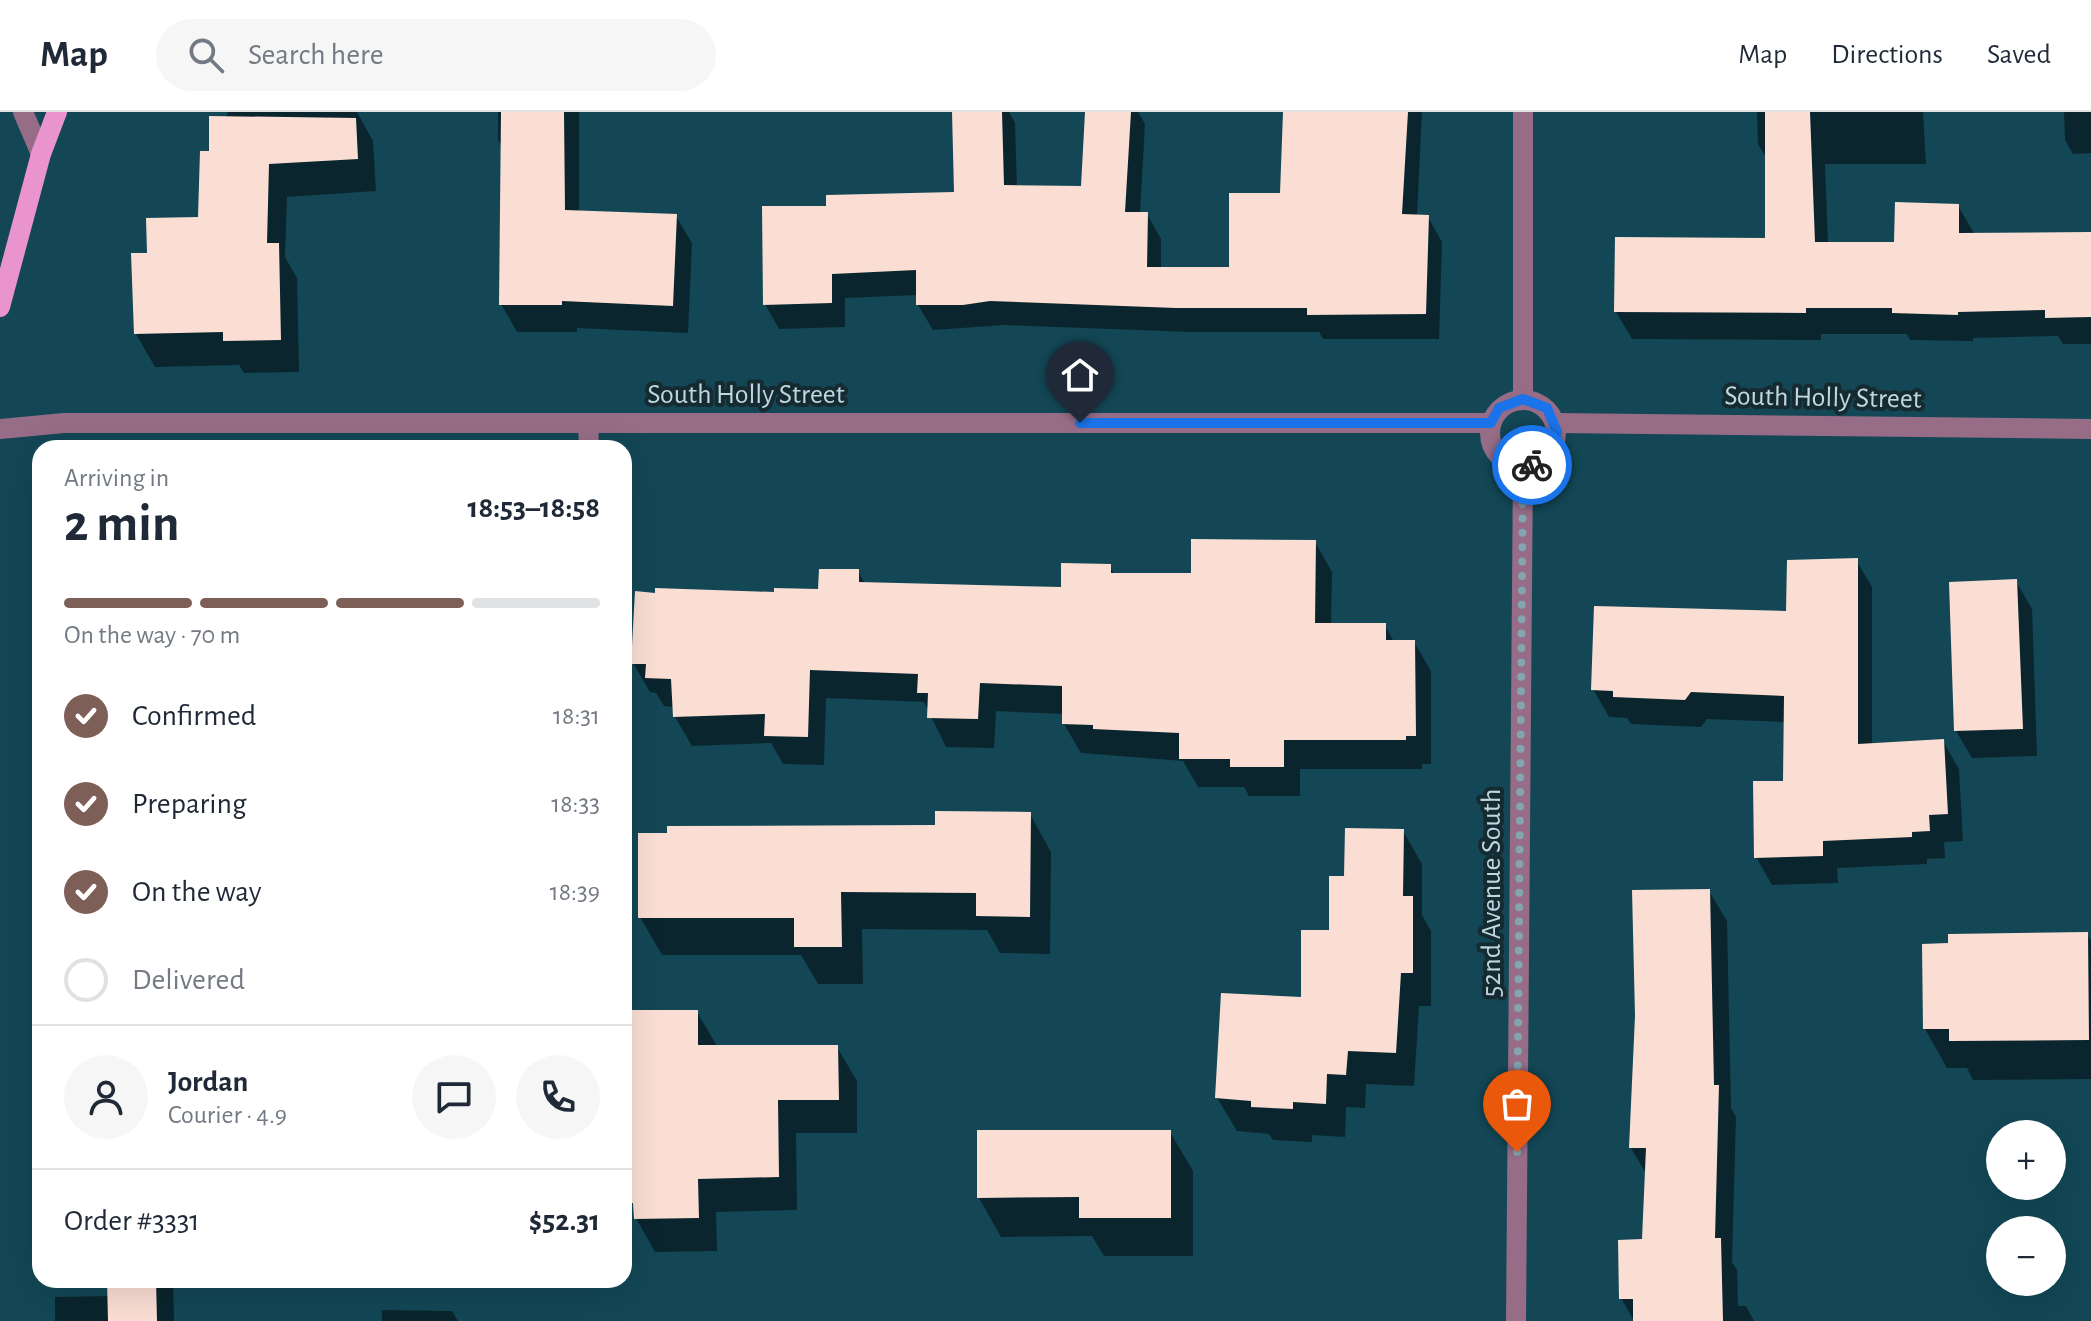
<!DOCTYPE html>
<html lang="en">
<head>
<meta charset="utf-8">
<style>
	body { margin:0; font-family:"Alegreya Sans",sans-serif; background:#f6f6f7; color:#1f2937; height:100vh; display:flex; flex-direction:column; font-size:30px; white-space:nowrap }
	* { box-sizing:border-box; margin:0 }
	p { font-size:26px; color:#747a83 }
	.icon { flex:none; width:44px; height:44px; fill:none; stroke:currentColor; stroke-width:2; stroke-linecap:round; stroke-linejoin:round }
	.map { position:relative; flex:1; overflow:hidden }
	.panel { position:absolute; left:32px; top:328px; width:600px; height:848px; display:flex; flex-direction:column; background:#fff; border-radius:24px; box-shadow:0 8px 32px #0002 }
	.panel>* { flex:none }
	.fabs { position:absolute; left:1986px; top:1008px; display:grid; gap:16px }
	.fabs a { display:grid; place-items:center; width:80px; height:80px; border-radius:50%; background:#fff; box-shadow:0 8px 32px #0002; font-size:40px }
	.pin { position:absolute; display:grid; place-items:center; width:68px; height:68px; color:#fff; margin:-82px -34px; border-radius:50% 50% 50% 0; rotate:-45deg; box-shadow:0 0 8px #0007 }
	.pin .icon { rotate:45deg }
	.courier { position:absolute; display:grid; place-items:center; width:80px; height:80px; margin:-40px; border:6px solid #1a73e8; border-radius:50%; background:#fff; color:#222; box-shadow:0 2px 10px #0007 }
	.head em { font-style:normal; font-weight:700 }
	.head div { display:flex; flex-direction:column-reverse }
	.head { display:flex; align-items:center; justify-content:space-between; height:136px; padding:0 32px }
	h1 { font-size:52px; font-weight:700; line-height:60px }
	.bar { display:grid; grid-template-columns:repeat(4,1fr); gap:12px 8px; align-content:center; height:96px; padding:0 32px }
	.bar i { height:10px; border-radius:6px; background:#e0e1e3 }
	.bar .current { background:#7e5f58 }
	.bar p { grid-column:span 4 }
	.line { display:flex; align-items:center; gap:20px; padding:0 32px; border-top:2px solid #e0e1e3 }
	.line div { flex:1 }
	.round { display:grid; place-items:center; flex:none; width:84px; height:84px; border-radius:42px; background:#f6f6f7 }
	ol { padding:0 32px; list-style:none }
	li { display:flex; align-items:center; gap:24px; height:88px }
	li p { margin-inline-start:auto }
	li .icon { padding:8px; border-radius:50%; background:#7e5f58; color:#fff; stroke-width:4 }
	li:last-child { color:#747a83 }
	li i { width:44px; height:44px; border:4px solid #e0e1e3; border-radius:50% }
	header { display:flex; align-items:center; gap:48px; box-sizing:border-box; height:112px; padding:0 40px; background:#fff; border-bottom:2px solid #e0e1e3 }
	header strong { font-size:38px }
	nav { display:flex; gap:44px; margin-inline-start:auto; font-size:28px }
	.search { width:560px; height:72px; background:#f6f6f7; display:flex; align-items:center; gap:20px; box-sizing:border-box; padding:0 28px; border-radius:44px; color:#747a83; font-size:30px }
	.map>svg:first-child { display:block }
</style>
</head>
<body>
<header>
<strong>Map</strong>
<div class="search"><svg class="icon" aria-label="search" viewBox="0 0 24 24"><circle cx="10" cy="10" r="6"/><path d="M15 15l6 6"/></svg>Search here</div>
<nav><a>Map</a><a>Directions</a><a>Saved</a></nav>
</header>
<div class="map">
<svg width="2091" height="1209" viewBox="0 0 2091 1209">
	<rect width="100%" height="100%" fill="#134756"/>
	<g fill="#0007">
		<polygon points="228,0 357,0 373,29 376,79 287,85 285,145 297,166 299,260 244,261 239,253 155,255 136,222 149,143 200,107 211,41"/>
		<polygon points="498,0 579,0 579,100 676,104 692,131 688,221 577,216 577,220 517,220 501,192 502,35 498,28"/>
		<polygon points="954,0 1009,0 1015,11 1017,75 1083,76 1087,0 1138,0 1145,12 1140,102 1147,102 1161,127 1161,157 1231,157 1282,83 1285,0 1422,0 1417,104 1428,105 1442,130 1439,227 1323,227 1319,220 1191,220 1005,213 933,218 918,193 918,183 845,186 845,215 779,217 765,192 828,96 956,82"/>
		<polygon points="1757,0 1923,0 1926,52 1825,52 1828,132 1896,132 1958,94 1974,121 2091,122 2091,232 2063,232 2058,224 1973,226 1973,229 1910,228 1907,222 1821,222 1821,228 1632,227 1616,200 1767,128 1767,47 1758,32"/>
		<polygon points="2064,0 2091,0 2091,41 2073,42 2065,28"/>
		<polygon points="1315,430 1332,460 1331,513 1385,513 1394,530 1414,530 1431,559 1431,652 1422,652 1422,657 1300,657 1300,684 1249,684 1244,675 1198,675 1183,649 1081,641 1064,612 1064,602 996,599 994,636 946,635 924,590 826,586 824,653 783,652 771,631 692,634 675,605 674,595 664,594 656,581 650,580 633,551 776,482 820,479 858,459 865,472 1063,478 1109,454 1115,463 1193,463"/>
		<polygon points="1856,448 1872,475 1872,633 1943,629 1959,657 1963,729 1944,730 1945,746 1927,747 1927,752 1837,756 1838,771 1772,773 1756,745 1784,671 1786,610 1707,607 1701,615 1631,612 1627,606 1609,605 1593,577 1788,501"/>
		<polygon points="2016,469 2032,497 2037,644 1972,646 1956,619"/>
		<polygon points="1030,702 1051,740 1050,842 1000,841 987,818 862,817 863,872 818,872 801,843 662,843 640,805 937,715"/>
		<polygon points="1403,719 1422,752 1422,803 1431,819 1431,894 1419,894 1414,974 1366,972 1365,996 1346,995 1345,1025 1312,1023 1312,1030 1273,1028 1269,1022 1237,1019 1217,986 1303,887 1331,820 1346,766"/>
		<polygon points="1709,779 1727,809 1731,996 1736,1005 1732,1150 1737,1158 1738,1194 1746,1194 1754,1209 1634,1209 1621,1186 1644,1129 1647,1063 1631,1036"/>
		<polygon points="2087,822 2091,829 2091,967 1973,968 1967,956 1947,956 1925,917"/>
		<polygon points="624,900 697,900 717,934 837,935 857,969 857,1021 796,1021 797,1098 716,1100 717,1139 655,1140 636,1106 634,1070 624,1070"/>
		<polygon points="33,916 40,916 40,960 34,949"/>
		<polygon points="36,1013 40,1013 40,1067 35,1059"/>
		<polygon points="1170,1020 1193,1059 1193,1144 1104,1144 1092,1124 1001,1125 979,1086"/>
		<polygon points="109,1168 173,1168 174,1209 55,1209 55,1185 109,1184"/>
		<polygon points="382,1198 452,1199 458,1209 382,1209"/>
	</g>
	<g fill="#faded4">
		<polygon points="501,0 564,0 565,98 677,102 673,194 562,189 562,193 499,193"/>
		<polygon points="952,0 1002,0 1004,73 1081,74 1085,0 1131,0 1125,100 1148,100 1147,155 1229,155 1229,81 1280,81 1283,0 1408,0 1402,102 1429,103 1426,202 1307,203 1307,196 1176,196 990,189 963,193 916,193 916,158 832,162 832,191 763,193 762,94 826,94 826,83 954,80"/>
		<polygon points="1765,0 1810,0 1815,130 1894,130 1895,90 1959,92 1959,121 2091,120 2091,205 2045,206 2045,198 1958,200 1958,203 1892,201 1892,196 1806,196 1806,201 1614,200 1615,125 1765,126"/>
		<polygon points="209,4 356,6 358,47 269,52 267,131 279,131 281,228 223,229 223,220 134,222 131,141 147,141 146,106 198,105 200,39 209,39"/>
		<polygon points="1191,427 1316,428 1315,511 1386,511 1386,528 1415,528 1416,624 1406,624 1406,628 1284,628 1284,655 1230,655 1230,647 1179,647 1179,621 1093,617 1093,613 1062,612 1062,574 980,571 978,607 927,606 928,581 917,581 918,562 810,558 808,625 764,624 765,602 673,605 671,567 645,566 646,552 631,552 635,479 655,481 655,476 774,480 774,476 818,477 819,457 859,457 859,470 1061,475 1061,451 1111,452 1111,461 1191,461"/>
		<polygon points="1858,446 1858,632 1944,627 1948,702 1929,703 1930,719 1912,720 1912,725 1823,729 1823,744 1754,746 1753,669 1783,669 1784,584 1691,580 1685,588 1613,585 1613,579 1591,578 1594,494 1786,499 1787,448"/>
		<polygon points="2017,467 2023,617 1954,619 1949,470"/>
		<polygon points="935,699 1031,700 1030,805 976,804 976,781 841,780 842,835 794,835 794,806 638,806 638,721 667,721 667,714 935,713"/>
		<polygon points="1345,716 1404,717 1403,784 1413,784 1413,861 1401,861 1396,941 1348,939 1346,963 1327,962 1326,992 1293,990 1293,997 1251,995 1251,989 1215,986 1221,881 1301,885 1301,818 1329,818 1329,764 1344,764"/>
		<polygon points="1710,777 1714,973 1719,973 1715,1126 1721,1126 1723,1209 1633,1209 1633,1187 1619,1187 1618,1128 1642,1127 1646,1036 1629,1036 1635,904 1632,778"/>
		<polygon points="2088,820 2089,928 1949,929 1949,917 1923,917 1922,832 1948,831 1948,822"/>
		<polygon points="624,898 698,898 698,933 838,933 839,988 778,988 779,1065 698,1067 699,1106 634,1107 633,1091 624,1091"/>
		<polygon points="977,1018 1171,1018 1171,1106 1079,1106 1079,1085 977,1086"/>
		<polygon points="107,1168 156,1168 157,1209 108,1209"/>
	</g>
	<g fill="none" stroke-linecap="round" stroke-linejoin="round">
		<g stroke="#966c87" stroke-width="20">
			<polyline points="23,0 41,42"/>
			<polyline points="1523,0 1523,287"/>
			<circle cx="1523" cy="321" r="33"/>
			<polyline points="588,311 589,336"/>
			<polyline points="1555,311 2091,317"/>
			<polyline points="0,317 64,311 1491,311"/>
			<polyline points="1516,1209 1523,354"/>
		</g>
		<polyline stroke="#e994cc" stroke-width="20" points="0,195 41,42 57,0"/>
	</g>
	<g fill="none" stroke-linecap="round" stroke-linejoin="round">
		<polyline stroke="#82a5b0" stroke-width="8" stroke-dasharray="0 14.4" points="1517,1040 1523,354 1532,353"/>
		<polyline stroke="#1a73e8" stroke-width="10" points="1080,311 1491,311 1499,296 1523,287 1547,296 1557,320 1547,344 1532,353"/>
	</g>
	<g text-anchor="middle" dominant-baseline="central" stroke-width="8" stroke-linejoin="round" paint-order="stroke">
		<g font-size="28" fill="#bed7e0" stroke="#162a31">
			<text x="746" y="283">South Holly Street</text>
			<text transform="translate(1823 286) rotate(1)">South Holly Street</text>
			<text transform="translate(1492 781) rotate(-90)">52nd Avenue South</text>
		</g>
	</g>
</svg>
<div class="fabs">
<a>+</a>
<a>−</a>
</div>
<div class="pin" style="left:1517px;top:1040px;background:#ea580c"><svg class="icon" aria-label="bag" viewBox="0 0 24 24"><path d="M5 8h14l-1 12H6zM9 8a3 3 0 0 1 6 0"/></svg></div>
<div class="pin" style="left:1080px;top:311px;background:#1f2937"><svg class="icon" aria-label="home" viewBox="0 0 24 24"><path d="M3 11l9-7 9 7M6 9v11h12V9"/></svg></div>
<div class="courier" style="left:1532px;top:353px"><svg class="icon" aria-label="bike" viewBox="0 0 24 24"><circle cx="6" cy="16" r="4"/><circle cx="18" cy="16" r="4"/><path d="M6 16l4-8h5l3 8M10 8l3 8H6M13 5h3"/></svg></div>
<section class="panel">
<div class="head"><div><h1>2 min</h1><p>Arriving in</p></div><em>18:53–18:58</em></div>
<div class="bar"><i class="current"></i><i class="current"></i><i class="current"></i><i></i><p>On the way · 70 m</p></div>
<ol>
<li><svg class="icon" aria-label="check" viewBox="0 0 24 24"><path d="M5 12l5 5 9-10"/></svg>Confirmed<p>18:31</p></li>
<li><svg class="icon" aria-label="check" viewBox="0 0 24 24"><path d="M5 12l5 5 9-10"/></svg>Preparing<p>18:33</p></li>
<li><svg class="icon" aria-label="check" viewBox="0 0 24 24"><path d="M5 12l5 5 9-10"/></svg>On the way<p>18:39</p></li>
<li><i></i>Delivered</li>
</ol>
<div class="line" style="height:144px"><a class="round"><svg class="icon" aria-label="person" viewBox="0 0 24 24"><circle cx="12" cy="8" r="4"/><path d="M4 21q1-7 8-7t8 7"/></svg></a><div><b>Jordan</b><p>Courier · 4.9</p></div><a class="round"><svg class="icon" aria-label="chat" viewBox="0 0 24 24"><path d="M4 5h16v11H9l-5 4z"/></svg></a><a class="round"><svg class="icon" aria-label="phone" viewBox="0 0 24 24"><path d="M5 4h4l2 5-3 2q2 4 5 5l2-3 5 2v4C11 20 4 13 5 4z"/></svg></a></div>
<div class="line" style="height:104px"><div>Order #3331</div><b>$52.31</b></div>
</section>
</div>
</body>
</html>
